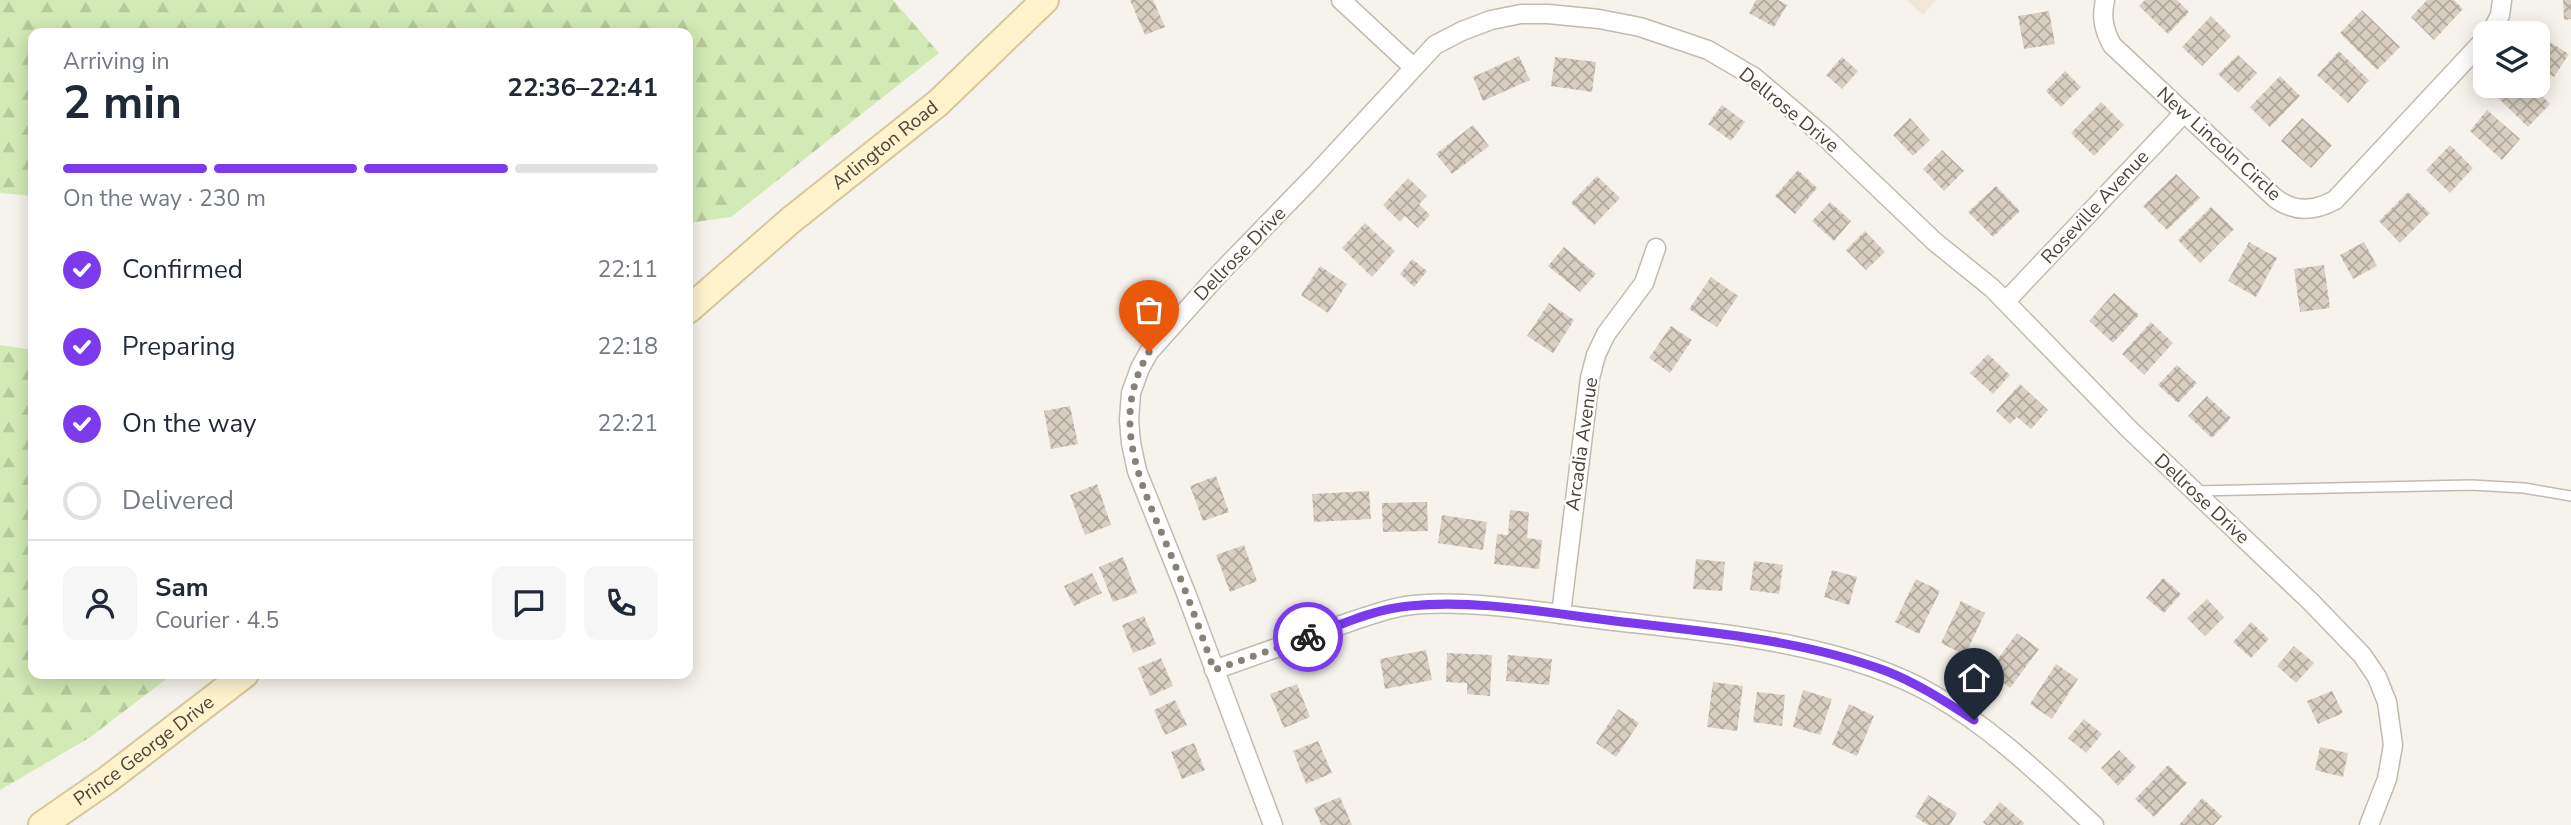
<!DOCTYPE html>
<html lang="en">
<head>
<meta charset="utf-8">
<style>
	body { margin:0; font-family:"Nunito Sans",sans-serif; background:#f6f6f7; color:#1f2937; height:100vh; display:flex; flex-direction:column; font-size:26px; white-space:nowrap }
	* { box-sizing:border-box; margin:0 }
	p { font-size:23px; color:#747a83 }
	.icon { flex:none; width:38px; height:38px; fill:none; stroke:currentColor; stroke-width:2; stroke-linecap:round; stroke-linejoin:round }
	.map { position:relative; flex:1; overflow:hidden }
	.details { position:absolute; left:28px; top:28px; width:665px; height:651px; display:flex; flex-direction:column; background:#fff; border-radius:14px; box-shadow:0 4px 18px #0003 }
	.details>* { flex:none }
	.tools { position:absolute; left:2473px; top:21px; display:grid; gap:14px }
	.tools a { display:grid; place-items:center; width:77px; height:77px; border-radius:14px; background:#fff; box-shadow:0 4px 18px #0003; font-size:35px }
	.pin { position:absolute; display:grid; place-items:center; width:60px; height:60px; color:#fff; margin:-72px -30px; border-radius:50% 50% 50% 0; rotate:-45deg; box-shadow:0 0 7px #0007 }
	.pin .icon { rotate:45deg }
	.courier { position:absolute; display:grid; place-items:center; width:70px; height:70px; margin:-35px; border:5px solid #7c3aed; border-radius:50%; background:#fff; color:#222; box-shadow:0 2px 9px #0007 }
	.headline em { font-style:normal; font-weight:700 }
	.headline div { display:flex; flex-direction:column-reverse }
	.headline { display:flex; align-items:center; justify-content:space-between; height:119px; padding:0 35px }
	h1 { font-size:46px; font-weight:700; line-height:52px }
	.bar { display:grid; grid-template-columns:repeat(4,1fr); gap:10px 7px; align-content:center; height:84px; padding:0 35px }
	.bar i { height:9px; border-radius:5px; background:#e0e1e3 }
	.bar .current { background:#7c3aed }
	.bar p { grid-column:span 4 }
	.line { display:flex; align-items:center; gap:18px; padding:0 35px; border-top:2px solid #e0e1e3 }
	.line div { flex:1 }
	.round { display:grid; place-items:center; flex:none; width:74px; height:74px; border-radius:14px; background:#f6f6f7 }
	ol { padding:0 35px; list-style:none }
	li { display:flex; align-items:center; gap:21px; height:77px }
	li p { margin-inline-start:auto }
	li .icon { padding:7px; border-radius:50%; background:#7c3aed; color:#fff; stroke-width:4 }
	li:last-child { color:#747a83 }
	li i { width:38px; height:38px; border:4px solid #e0e1e3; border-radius:50% }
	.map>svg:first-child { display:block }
</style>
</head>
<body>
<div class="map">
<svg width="2571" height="825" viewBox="0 0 2571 825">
	<defs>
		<pattern id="forest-firs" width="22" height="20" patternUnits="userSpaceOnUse" patternTransform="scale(1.75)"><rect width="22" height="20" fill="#d2eab5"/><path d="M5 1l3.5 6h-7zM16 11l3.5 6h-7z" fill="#b6ca9c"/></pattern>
		<pattern id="building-cross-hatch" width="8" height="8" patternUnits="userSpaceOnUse" patternTransform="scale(1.75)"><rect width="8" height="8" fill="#d8cfc1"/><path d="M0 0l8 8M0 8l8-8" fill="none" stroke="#b1aa9e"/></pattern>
	</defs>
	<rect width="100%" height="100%" fill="#f6f3ec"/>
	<polygon fill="#efe8d6" points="1907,0 1936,0 1923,15"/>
	<g fill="url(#forest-firs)">
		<polygon points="0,0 893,0 939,53 731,217 688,223 688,33 33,33 33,196 0,193"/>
		<polygon points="0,345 33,350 33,674 173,674 89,738 0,790"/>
	</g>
	<g fill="url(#building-cross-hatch)">
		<polygon points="1130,0 1153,0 1165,27 1145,35"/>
		<polygon points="1756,0 1778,0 1787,5 1774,27 1749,13"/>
		<polygon points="2145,0 2177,0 2189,12 2168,34 2139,6"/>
		<polygon points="2427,0 2454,0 2463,9 2434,40 2411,17"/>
		<polygon points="2563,0 2571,0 2571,19 2564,20"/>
		<polygon points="2362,10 2400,47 2377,70 2340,33"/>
		<polygon points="2049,11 2055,44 2024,49 2018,16"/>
		<polygon points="2211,16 2231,36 2202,66 2182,47"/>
		<polygon points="2548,41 2569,54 2554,77 2538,67 2538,58"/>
		<polygon points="2339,51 2369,80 2348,103 2317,75"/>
		<polygon points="2238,55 2257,73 2238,93 2218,74"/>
		<polygon points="1519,56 1530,80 1483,101 1473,77"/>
		<polygon points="1555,57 1596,62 1592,92 1551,86"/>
		<polygon points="1842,57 1858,71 1842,89 1826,75"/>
		<polygon points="2065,71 2081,87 2061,107 2046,91"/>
		<polygon points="2280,76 2300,96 2270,127 2250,107"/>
		<polygon points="2508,86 2532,86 2550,104 2528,127 2497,97"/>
		<polygon points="2101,102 2124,125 2094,156 2071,133"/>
		<polygon points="1722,105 1745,122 1731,141 1708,124"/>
		<polygon points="2487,110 2520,139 2502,160 2470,131"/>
		<polygon points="1910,118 1930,140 1913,156 1893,135"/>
		<polygon points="2302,118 2332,145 2311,168 2281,141"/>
		<polygon points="1473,125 1489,146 1452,174 1436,154"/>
		<polygon points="2450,145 2473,168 2450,193 2426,170"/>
		<polygon points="1942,150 1964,171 1944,191 1923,169"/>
		<polygon points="1798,170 1817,188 1795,214 1775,196"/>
		<polygon points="2176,174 2200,198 2167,230 2143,206"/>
		<polygon points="1597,176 1620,198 1594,225 1571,203"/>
		<polygon points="1408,178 1427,196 1419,204 1430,215 1418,228 1405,216 1400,222 1383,205"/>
		<polygon points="1996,186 2020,211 1993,237 1968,212"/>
		<polygon points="2408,192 2430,213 2400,243 2379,221"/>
		<polygon points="1830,202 1851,221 1834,241 1812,221"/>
		<polygon points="2211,207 2234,229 2200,263 2178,240"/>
		<polygon points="1365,223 1395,251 1372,277 1342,248"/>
		<polygon points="1865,231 1885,252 1866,270 1846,250"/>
		<polygon points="2249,242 2277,258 2256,297 2228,281"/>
		<polygon points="2364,242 2377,266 2353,279 2340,255"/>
		<polygon points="1564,247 1596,274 1580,292 1548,266"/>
		<polygon points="1412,259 1427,271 1414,287 1400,274"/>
		<polygon points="2324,265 2330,308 2300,312 2294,269"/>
		<polygon points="1320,266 1347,284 1328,313 1301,295"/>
		<polygon points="1711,277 1738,296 1717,327 1689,309"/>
		<polygon points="2114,293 2139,315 2113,343 2089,321"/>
		<polygon points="1549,303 1574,320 1553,353 1527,336"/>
		<polygon points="2151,322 2173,343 2144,375 2122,354"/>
		<polygon points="1671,326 1692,340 1670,373 1649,358"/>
		<polygon points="1988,354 2010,375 1993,394 1970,373"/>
		<polygon points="2177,365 2197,383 2178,403 2158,385"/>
		<polygon points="2020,384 2048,410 2031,429 2017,417 2010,424 1996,411"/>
		<polygon points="2207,396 2231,418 2212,438 2188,416"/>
		<polygon points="1070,406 1078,444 1051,449 1044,411"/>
		<polygon points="1216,476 1229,512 1203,521 1190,486"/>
		<polygon points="1097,484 1111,525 1085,535 1070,495"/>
		<polygon points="1369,491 1371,519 1314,522 1312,494"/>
		<polygon points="1427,502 1428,531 1383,532 1382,503"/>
		<polygon points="1510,510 1529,512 1527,538 1542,540 1539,569 1494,564 1497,534 1508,535"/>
		<polygon points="1442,515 1487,522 1483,550 1438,543"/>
		<polygon points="1244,545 1257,581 1230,592 1216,555"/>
		<polygon points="1123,557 1137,593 1113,602 1099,567"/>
		<polygon points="1696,559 1725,562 1722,591 1693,589"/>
		<polygon points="1754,561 1783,565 1779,594 1750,590"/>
		<polygon points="1832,570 1857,577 1849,605 1824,597"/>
		<polygon points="1092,573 1102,593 1074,606 1064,586"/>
		<polygon points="2163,578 2181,594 2164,613 2146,598"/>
		<polygon points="1916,579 1940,591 1919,634 1895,622"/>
		<polygon points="2207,599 2224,617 2205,636 2187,618"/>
		<polygon points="1961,601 1985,613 1965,655 1941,643"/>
		<polygon points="1144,616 1156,644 1133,653 1122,625"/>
		<polygon points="2251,622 2269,639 2251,658 2233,642"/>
		<polygon points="2017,633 2039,649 2010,688 1989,671"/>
		<polygon points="2294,646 2314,663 2296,683 2277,666"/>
		<polygon points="1426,650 1432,680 1385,689 1380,659"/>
		<polygon points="1447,653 1492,655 1490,696 1467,694 1467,683 1446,682"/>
		<polygon points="1508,655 1552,659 1549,685 1506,681"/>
		<polygon points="1161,658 1173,686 1150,696 1138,668"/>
		<polygon points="2056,664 2078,679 2052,719 2030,704"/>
		<polygon points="1713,682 1743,686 1737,731 1707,727"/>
		<polygon points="1297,684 1310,717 1284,728 1270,694"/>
		<polygon points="1803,690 1832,699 1820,735 1793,727"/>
		<polygon points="2332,691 2343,713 2318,724 2307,701"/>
		<polygon points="1757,692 1785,695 1782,726 1753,722"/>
		<polygon points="1175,700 1187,725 1165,735 1154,710"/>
		<polygon points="1849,704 1874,716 1857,756 1832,745"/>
		<polygon points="1618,709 1639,723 1616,757 1596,743"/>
		<polygon points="2084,719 2102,734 2086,753 2068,738"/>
		<polygon points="1318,741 1332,773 1306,784 1293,751"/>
		<polygon points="1194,743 1205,770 1182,779 1171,752"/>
		<polygon points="2320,747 2348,753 2343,777 2315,770"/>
		<polygon points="2119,750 2136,767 2118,786 2101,768"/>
		<polygon points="2168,765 2187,783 2154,817 2135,799"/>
		<polygon points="1928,795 1957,813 1950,825 1928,825 1915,817"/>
		<polygon points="1340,797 1352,825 1321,825 1314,808"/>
		<polygon points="2202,798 2222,816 2214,825 2179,825"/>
		<polygon points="2000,802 2024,823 2023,825 1986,825 1983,822"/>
	</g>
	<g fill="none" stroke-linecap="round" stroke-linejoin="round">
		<g stroke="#c2bbae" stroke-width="12">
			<polyline id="lane" points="2196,491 2471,485 2524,488 2571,496"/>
		</g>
		<g stroke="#c2bbae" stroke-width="21">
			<g id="street">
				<polyline points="1341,0 1413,67"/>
				<path d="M2105 0C2101 18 2104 30 2112 45L2275 198C2295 213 2315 211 2335 200L2485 39"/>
				<polyline points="2491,33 2500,15 2502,0"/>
				<polyline points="2006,301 2184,113"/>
				<polyline points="1561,614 1590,378 1596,355 1606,334 1644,283 1656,248"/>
				<path d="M1214 670C1251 657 1287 644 1324 631 1351 622 1377 611 1405 606 1459 598 1535 611 1590 618 1700 632 1837 639 1934 695 1994 729 2043 778 2094 825"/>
				<polyline points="1273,825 1186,593 1137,471 1131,443 1129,420 1131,393 1140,368 1149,352 1218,275 1315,175 1435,45 1462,31 1491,20 1521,14 1548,14 1599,19 1640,27 1708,50 1754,77 1827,139 1935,242 1992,288 2130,430 2311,602 2362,655 2377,677 2387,702 2393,745 2387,779 2369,825"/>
			</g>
		</g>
		<g stroke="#d6c79b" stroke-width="30">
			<g id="secondary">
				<path id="s1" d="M688 310 791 220 938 103 1045 0"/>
				<path id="s2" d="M42 825 107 780 245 674"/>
			</g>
		</g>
		<use href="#lane" stroke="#fff" stroke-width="9"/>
		<use href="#street" stroke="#fff" stroke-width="18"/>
		<use href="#secondary" stroke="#fff3cd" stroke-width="26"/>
	</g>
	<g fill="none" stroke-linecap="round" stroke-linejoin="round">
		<path stroke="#878178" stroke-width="7" stroke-dasharray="0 12.6" d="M1149 352C1106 424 1145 491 1173 560 1188 596 1201 633 1214 670L1308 637"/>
		<path stroke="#7c3aed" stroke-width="9" d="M1308 637C1340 625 1374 609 1409 606 1477 599 1548 613 1615 621 1705 632 1800 639 1886 671 1917 683 1946 702 1974 720"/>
	</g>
	<g text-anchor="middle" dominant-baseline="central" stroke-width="5" stroke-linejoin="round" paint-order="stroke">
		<g font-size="19" fill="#4b4439" stroke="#fff">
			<text transform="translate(1789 110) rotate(39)">Dellrose Drive</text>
			<text transform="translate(2219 144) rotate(42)">New Lincoln Circle</text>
			<text stroke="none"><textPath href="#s1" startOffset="257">Arlington Road</textPath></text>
			<text transform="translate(2095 207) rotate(-47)">Roseville Avenue</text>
			<text transform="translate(1240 254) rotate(-46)">Dellrose Drive</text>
			<text transform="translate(1582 444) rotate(-82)">Arcadia Avenue</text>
			<text transform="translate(2202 499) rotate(43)">Dellrose Drive</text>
			<text stroke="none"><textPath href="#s2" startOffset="126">Prince George Drive</textPath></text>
		</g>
	</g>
</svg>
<div class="tools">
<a><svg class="icon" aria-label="layers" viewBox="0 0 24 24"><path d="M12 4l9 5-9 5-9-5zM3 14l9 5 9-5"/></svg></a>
</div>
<div class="pin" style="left:1149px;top:352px;background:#ea580c"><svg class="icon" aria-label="bag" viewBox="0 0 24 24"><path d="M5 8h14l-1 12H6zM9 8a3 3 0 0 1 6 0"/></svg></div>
<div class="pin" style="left:1974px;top:720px;background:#1f2937"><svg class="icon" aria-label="home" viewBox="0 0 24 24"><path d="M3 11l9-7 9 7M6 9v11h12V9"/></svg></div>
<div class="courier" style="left:1308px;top:637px"><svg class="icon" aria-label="bike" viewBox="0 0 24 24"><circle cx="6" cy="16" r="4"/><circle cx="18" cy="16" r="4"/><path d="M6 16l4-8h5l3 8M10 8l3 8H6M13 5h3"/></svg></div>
<section class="details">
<div class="headline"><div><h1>2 min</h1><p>Arriving in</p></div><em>22:36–22:41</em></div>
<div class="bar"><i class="current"></i><i class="current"></i><i class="current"></i><i></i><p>On the way · 230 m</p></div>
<ol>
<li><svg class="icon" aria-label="check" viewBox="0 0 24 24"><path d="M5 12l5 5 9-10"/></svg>Confirmed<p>22:11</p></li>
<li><svg class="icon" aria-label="check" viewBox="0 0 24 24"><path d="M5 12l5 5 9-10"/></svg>Preparing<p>22:18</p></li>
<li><svg class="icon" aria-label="check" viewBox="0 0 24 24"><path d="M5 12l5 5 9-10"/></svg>On the way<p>22:21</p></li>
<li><i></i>Delivered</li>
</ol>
<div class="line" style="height:126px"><a class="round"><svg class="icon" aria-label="person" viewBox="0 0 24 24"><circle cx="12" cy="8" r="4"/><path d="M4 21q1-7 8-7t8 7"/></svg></a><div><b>Sam</b><p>Courier · 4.5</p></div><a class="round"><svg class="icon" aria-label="chat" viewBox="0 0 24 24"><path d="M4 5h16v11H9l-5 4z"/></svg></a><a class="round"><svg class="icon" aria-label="phone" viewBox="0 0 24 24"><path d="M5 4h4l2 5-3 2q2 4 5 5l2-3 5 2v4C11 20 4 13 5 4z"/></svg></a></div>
</section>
</div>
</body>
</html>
